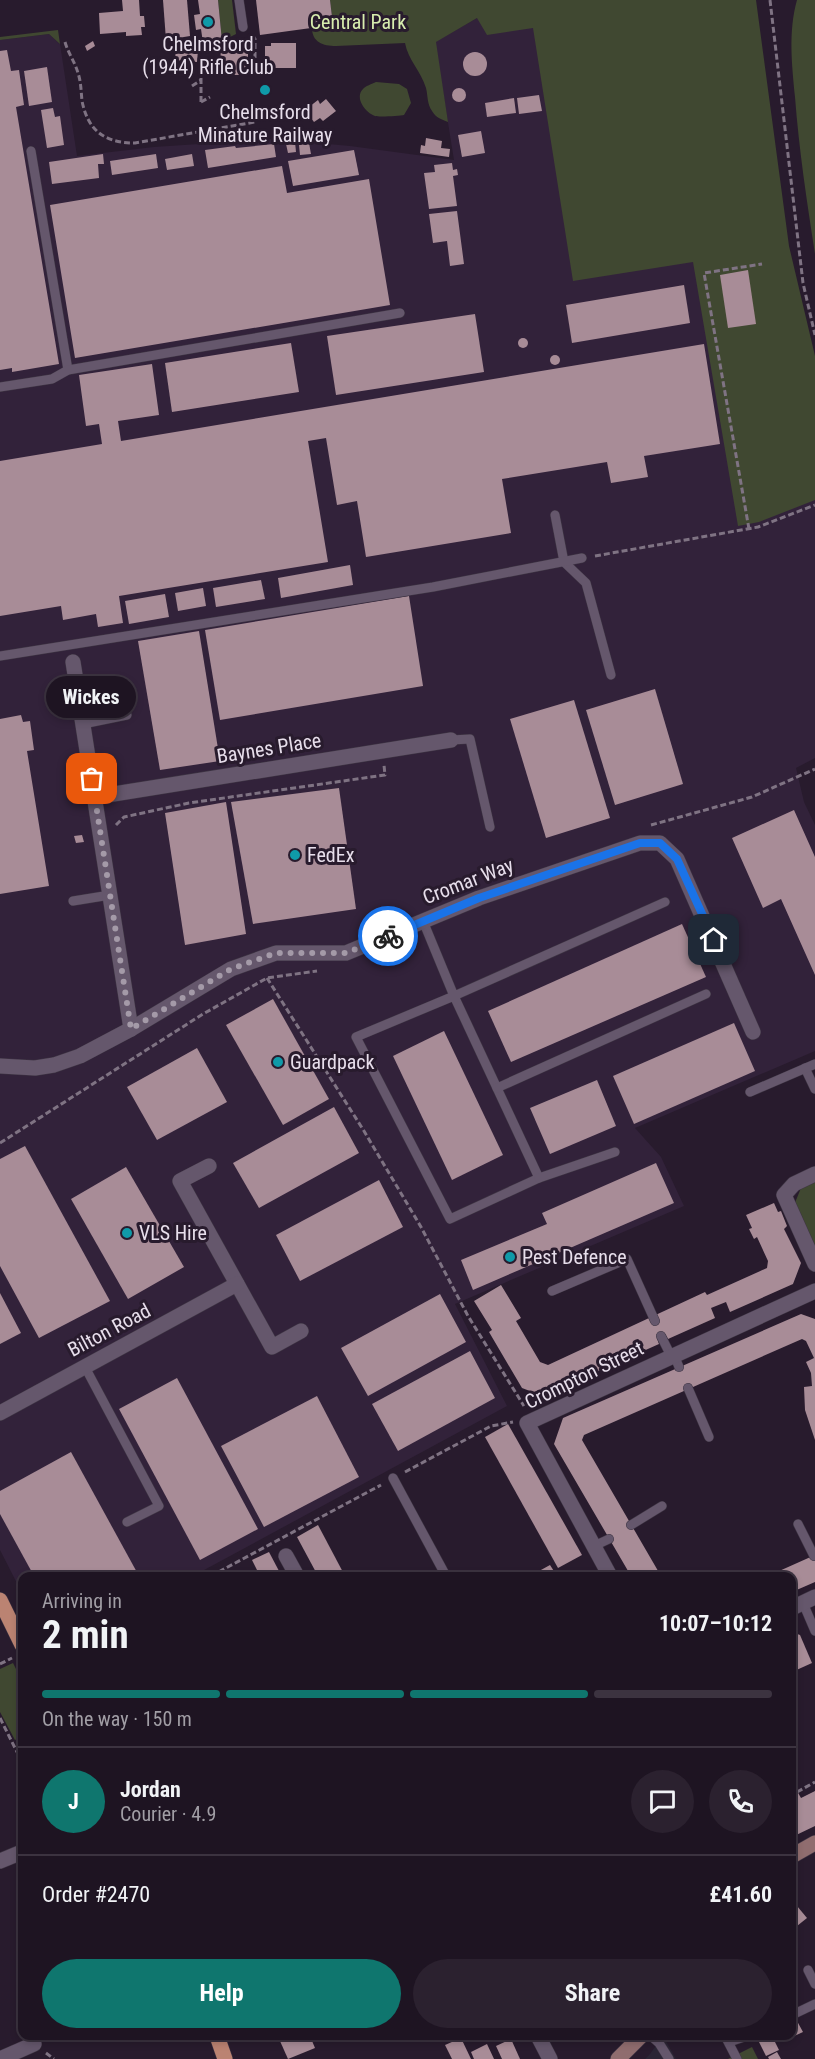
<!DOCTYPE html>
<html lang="en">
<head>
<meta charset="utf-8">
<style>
	body { margin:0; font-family:"Roboto Condensed",sans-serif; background:#2b212f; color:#f1f3f6; height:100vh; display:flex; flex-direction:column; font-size:22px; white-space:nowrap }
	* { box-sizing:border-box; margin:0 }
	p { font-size:20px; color:#a19ea5 }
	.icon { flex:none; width:33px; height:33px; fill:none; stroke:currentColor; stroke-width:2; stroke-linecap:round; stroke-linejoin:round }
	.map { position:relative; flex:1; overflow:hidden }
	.side { position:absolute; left:18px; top:1572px; width:778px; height:468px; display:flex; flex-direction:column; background:#1e1422; border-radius:12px; box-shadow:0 3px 9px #0003,0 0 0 2px #3c3340 }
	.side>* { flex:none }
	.pin { position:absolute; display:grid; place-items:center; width:51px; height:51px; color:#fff; margin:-26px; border-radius:12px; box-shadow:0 3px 9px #0006 }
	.courier { position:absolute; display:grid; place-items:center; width:60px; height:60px; margin:-30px; border:4px solid #1a73e8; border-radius:50%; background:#fff; color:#222; box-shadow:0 2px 8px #0007 }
	.bubble { position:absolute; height:42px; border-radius:21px; background:#1e1422; box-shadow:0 3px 9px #0003,0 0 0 2px #3c3340; font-size:20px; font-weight:700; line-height:42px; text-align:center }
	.head em { font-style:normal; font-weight:700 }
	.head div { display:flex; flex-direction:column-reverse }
	.head { display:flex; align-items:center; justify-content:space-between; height:102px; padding:0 24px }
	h1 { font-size:39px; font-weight:700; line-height:45px }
	.bar { display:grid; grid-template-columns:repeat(4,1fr); gap:9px 6px; align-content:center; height:72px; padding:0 24px }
	.bar i { height:8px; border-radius:4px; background:#3c3340 }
	.bar .current { background:#0f766e }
	.bar p { grid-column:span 4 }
	.line { display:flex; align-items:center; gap:15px; padding:0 24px; border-top:2px solid #3c3340 }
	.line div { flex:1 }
	.round { display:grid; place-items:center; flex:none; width:63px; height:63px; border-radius:32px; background:#2b212f }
	.action { display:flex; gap:12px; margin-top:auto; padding:12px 24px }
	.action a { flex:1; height:69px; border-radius:36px; background:#0f766e; color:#fff; font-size:24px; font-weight:700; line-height:69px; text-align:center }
	.action a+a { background:#2b212f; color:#f1f3f6 }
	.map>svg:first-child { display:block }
</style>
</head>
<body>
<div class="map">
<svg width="815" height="2059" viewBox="0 0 815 2059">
	<rect width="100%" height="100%" fill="#281b2d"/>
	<polygon fill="#2b2535" points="663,2036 676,2059 645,2059 650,2054"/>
	<polygon fill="#32223a" points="735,0 815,393 815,758 796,768 804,802 815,825 815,1051 635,1128 661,1157 684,1206 455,1304 507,1406 193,1576 22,1576 22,1593 0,1550 0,40 49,34 60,44 77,156 154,147 274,139 350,146 454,160 435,42 477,18"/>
	<g fill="#404831">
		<polygon points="218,0 232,0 236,34 222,41"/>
		<path d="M330 0H756L789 246 815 356V500L759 522 738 526 693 262 573 281 533 28 487 35 477 18 436 42 448 122C441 119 436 118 432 111 427 104 428 96 426 88 421 71 408 60 405 43L336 46C323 46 312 42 312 28L333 25Z"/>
		<path d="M797 0H815V254C807 202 799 150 795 97 792 65 788 32 797 0Z"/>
		<polygon points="58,30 60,44 49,34 0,40 0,37"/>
		<path d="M376 82 399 84 407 89 411 103 404 115C400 116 379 117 375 116 366 113 354 98 363 89 365 86 372 84 376 82Z"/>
		<polygon points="815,1182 815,1258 792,1210 801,1188"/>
		<polygon points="13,1663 22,1681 22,1737 15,1740 0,1712 0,1669"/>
		<polygon points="752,2047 758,2059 728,2059"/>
	</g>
	<g fill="#a88c97">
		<polygon points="122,0 139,0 140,16 144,16 145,27 141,27 142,35 126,36 126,32 100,34 99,13 123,11"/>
		<polygon points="163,0 187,0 190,36 166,40"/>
		<polygon points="198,0 218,0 222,41 203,43 201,29 196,30 194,15 200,14"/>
		<polygon points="256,0 330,0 333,25 260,35"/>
		<polygon points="93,41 95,46 87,51 85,46"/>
		<polygon points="271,43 296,43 296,68 265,68 264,75 210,75 210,64 220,64 221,48 248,47 248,64 265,65 265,46 271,46"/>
		<polygon points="176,49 198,50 197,62 175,60"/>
		<polygon points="7,50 11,71 19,70 24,105 16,107 59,364 12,372 12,368 0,370 0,51"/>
		<circle cx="475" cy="64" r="12"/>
		<polygon points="47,67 52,102 29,106 24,71"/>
		<circle cx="459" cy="95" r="7"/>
		<polygon points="539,95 542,111 519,114 517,98"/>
		<polygon points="514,98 516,113 487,117 485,103"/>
		<polygon points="326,99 336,111 323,121 320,118 314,122 305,110 318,100 320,104"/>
		<polygon points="53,108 55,117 60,116 64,145 47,148 41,110"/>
		<polygon points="481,131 485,153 462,157 458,135"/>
		<polygon points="426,138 442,141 441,148 450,149 449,157 420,153 421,145 425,146"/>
		<polygon points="295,142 296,152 288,153 286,144"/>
		<polygon points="309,143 311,154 300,155 299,145"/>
		<polygon points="274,144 276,157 208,168 205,150 235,146 236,148"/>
		<polygon points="354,150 359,175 293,186 288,161"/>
		<polygon points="103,154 104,164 98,164 99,178 52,184 49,162"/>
		<polygon points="156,154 158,168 112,175 110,161"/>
		<polygon points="192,154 194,166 167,170 165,159"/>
		<polygon points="452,163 453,170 457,169 458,175 453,176 457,206 429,209 424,173 435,172 434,165"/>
		<polygon points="282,166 287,193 369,179 390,305 75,358 50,205"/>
		<polygon points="457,211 464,264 450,266 447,241 433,243 429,214"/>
		<polygon points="748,270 756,324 728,328 720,275"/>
		<polygon points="684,285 690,323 572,343 566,305"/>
		<polygon points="475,314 484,372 336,395 327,336"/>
		<circle cx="523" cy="343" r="5"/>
		<polygon points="291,343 299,392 172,412 165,363"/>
		<polygon points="704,344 720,444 644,456 648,477 611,483 607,462 502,479 511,533 366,557 357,501 337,505 326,438 308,441 328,562 119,596 123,623 98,627 96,614 63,620 61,606 0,616 0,461 102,444 99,424 86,426 79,375 152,364 159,415 118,421 121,441"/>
		<circle cx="555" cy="360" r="5"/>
		<polygon points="350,565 353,585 281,598 278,578"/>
		<polygon points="261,580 265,599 216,607 213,588"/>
		<polygon points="203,588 206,606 178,611 175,593"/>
		<polygon points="165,594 169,617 129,624 125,601"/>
		<polygon points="409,596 423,686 220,720 205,630"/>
		<polygon points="199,631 220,761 160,770 138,641"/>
		<polygon points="655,689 683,784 615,805 586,710"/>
		<polygon points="574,700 610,818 546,838 510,719"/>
		<polygon points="21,715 23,722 30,721 34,750 27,751 49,886 0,894 0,719"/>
		<polygon points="339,788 356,909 253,924 231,802"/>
		<polygon points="226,802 246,934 185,945 165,813"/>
		<polygon points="794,810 815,857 815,975 781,899 763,908 732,838"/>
		<polygon points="82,835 84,842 76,843 74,836"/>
		<polygon points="682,924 706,977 511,1062 488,1011"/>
		<polygon points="273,999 329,1099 283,1125 226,1025"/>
		<polygon points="734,1023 755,1071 634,1124 613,1076"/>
		<polygon points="444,1031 503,1155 452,1180 393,1056"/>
		<polygon points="197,1048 227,1102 157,1140 127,1087"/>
		<polygon points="597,1080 616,1126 550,1154 530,1108"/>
		<polygon points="334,1107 359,1153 259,1208 233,1163"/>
		<polygon points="25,1146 110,1301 39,1338 0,1266 0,1159"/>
		<polygon points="656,1163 674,1203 473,1290 461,1260 547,1224 542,1213"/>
		<polygon points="126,1167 184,1267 128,1299 71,1199"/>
		<polygon points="379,1180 403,1227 300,1281 276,1235"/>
		<polygon points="774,1203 778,1212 781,1211 787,1226 784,1229 801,1263 793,1284 730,1312 726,1302 711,1308 715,1318 668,1339 665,1334 657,1338 659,1344 543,1396 522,1388 489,1332 492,1330 474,1301 501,1285 521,1318 516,1321 540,1362 548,1365 705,1292 707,1295 767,1268 768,1261 757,1237 754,1239 749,1229 752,1228 746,1215"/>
		<polygon points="0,1293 21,1333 0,1344"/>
		<polygon points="440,1294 466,1342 368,1396 341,1348"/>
		<polygon points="801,1314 815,1319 815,1440 805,1410 804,1387 812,1386 811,1373 806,1362 814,1358 806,1341 802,1339 584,1435 582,1440 661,1576 631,1576 554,1444 563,1418"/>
		<polygon points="470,1351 495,1398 398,1451 372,1404"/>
		<polygon points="177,1378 258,1529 200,1560 119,1409"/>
		<polygon points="317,1396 359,1477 264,1527 221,1446"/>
		<polygon points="508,1424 582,1555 558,1568 485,1437"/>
		<polygon points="71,1452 139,1576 34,1576 0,1514 0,1491"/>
		<polygon points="318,1525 345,1576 318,1576 297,1537"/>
		<polygon points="269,1552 279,1571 267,1576 260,1576 252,1560"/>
		<polygon points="815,1555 815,1582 792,1592 792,1576 768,1576"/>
		<polygon points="550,1565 557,1576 530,1576"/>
		<polygon points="792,1632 800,1635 812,1663 792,1672"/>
		<polygon points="792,1782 801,1798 815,1791 815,1826 792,1837"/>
		<polygon points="792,1900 807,1918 792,1930"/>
		<polygon points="797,2021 803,2032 790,2038 788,2036 792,2036 792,2023"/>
		<polygon points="140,2036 159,2036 142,2042"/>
		<polygon points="294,2036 310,2036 315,2048 288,2059 280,2041"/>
		<polygon points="768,2036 772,2036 779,2050 766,2056 758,2040"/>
		<polygon points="461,2038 471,2059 452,2059 445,2045"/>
		<polygon points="511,2039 520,2059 502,2059 496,2046"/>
		<polygon points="487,2044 494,2059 474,2059 471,2052"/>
		<polygon points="777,2052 781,2059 769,2059 768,2057"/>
	</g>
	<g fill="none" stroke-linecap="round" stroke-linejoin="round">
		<g stroke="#3f3644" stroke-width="10">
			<g id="lane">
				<polyline points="239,0 243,27"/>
				<polyline points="31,151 68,370"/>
				<polyline points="0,387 52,379 68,370 400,313"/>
				<polyline points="555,515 564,562 586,583 611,675"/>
				<polyline points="0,656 433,587 582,558"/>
				<polyline points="83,724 127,715"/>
				<polyline points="451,740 470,739 490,827"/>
				<polyline points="73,901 110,895"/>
				<polyline points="423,921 454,996 539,1178 450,1219 356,1037 454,996 665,902"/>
				<polyline points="805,1068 815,1089"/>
				<polyline points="497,1088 706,994"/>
				<polyline points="750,1092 815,1064"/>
				<polyline points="539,1178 615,1152"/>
				<polyline points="552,1291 627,1259 655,1321"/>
				<polyline points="661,1336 671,1356"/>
				<polyline points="674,1355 679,1367"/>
				<polyline points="85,1367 159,1506 127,1522"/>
				<polyline points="688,1388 709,1437"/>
				<polyline points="393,1478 446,1576"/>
				<polyline points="798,1524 814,1556"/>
				<polyline points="631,1525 662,1506"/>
				<polyline points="594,1546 609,1539"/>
				<polyline points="803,1603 815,1631"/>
				<polyline points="808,1970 815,1984"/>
				<polyline points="792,2015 815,2004"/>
				<polyline points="651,2036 659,2043 669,2059"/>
				<polyline points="725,2036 737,2059"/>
				<polyline points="729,2042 747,2036"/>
			</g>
		</g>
		<g stroke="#3f3644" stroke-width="16">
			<g id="street">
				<polyline points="73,662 131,1029"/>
				<polyline points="95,797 451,740"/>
				<polyline points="0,1066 35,1068 54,1065 80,1056 131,1029 231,969 276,953 346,953 479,898 640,843 660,843 677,859 753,1032"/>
				<polyline points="209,1166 180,1181 272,1347 301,1331"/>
				<polyline points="815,1174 794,1184 784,1195 815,1264"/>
				<polyline points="0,1413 237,1284"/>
				<polyline points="286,1556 297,1576"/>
				<polyline points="610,1576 527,1423 815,1291"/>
				<polyline points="792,1608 815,1597"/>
				<polyline points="0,1861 22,1852"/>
				<polyline points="538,2036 550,2059"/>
				<polyline points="0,2059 34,2044"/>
			</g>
		</g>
		<g stroke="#3f3644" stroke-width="16">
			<g id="secondary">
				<polyline points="792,1856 815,1843"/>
				<polyline points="618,2059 641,2036"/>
			</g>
		</g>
		<g stroke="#3f3644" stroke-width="16">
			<g id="primary">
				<polyline points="0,1600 22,1645"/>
				<polyline points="217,2036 225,2059"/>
			</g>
		</g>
		<g stroke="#7f7383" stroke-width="3" stroke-dasharray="6 3" stroke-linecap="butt">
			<polyline points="770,0 803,283 815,335"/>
			<path d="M65 42C68 53 75 62 78 73 81 82 81 91 82 101 88 131 105 143 135 143L255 122"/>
			<polyline points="192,86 201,80"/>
			<polyline points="201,102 201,67 255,68 255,39 252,34"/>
			<polyline points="201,102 210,97"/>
			<polyline points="749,529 704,273 762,264"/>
			<polyline points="595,556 758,527 815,505"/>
			<polyline points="116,825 124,817 189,803 385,775 384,765"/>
			<polyline points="651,825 752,797 815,769"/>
			<polyline points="267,978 364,1131 421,1227 468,1316 524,1406"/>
			<polyline points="0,1143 203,1014 267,978 317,971"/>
			<polyline points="405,1472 491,1426 513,1422"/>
			<polyline points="211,1576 381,1485"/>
			<polyline points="0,1664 12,1658"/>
			<polyline points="0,1718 22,1762"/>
			<polyline points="797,1792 815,1782"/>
			<polyline points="46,2053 54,2059"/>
		</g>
		<use href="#lane" stroke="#65576c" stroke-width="9"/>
		<use href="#street" stroke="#65576c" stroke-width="15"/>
		<use href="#secondary" stroke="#906d6f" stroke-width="15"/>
		<use href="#primary" stroke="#bb8372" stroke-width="15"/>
	</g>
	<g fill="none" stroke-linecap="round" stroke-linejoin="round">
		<polyline stroke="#a49aa8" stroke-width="6" stroke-dasharray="0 10.8" points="92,779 131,1029 231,969 276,953 346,953 388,936"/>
		<polyline stroke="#1a73e8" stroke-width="8" points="388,936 479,898 640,843 660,843 677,859 714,940"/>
	</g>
	<g fill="#0f9aa8" stroke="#281b2d" stroke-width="2">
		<circle cx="208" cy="22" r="6"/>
		<circle cx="265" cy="90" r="6"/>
		<circle cx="295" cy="855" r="6"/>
		<circle cx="278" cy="1062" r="6"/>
		<circle cx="127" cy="1233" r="6"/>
		<circle cx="510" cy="1257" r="6"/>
	</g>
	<g text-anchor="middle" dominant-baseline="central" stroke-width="6" stroke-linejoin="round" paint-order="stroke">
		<g font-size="20" fill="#d7edae" stroke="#281b2d">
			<text x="358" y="22">Central Park</text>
		</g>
		<g font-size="20" fill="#e7deeb" stroke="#281b2d" text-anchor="start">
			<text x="208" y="44" text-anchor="middle">Chelmsford<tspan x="208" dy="23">(1944) Rifle Club</tspan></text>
			<text x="265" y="112" text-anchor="middle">Chelmsford<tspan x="265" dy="23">Minature Railway</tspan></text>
			<text x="307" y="855">FedEx</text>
			<text x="290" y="1062">Guardpack</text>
			<text x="139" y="1233">VLS Hire</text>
			<text x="522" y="1257">Pest Defence</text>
		</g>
		<g font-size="20" fill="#e7deeb" stroke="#281b2d">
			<text transform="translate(269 748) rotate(-9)">Baynes Place</text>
			<text transform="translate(468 881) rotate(-21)">Cromar Way</text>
			<text transform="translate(109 1330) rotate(-28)">Bilton Road</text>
			<text transform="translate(584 1375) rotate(-26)">Crompton Street</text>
		</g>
	</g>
</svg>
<div class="pin" style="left:92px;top:779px;background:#ea580c"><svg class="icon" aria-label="bag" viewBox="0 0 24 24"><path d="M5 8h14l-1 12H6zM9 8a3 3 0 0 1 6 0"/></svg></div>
<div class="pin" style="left:714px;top:940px;background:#1f2937"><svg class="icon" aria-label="home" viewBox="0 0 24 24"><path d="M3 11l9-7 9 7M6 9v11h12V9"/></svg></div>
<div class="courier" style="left:388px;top:936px"><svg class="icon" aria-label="bike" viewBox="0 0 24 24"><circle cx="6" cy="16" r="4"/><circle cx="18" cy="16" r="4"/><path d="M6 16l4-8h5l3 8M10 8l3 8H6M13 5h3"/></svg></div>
<div class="bubble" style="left:46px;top:676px;width:90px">Wickes</div>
<section class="side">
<div class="head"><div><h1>2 min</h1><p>Arriving in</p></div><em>10:07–10:12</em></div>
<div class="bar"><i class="current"></i><i class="current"></i><i class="current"></i><i></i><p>On the way · 150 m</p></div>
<div class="line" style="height:108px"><b class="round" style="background:#0f766e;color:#fff">J</b><div><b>Jordan</b><p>Courier · 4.9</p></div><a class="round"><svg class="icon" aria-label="chat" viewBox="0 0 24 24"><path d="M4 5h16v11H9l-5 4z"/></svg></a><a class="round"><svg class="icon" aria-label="phone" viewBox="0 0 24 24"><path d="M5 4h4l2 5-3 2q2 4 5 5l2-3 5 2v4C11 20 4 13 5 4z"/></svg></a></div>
<div class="line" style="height:78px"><div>Order #2470</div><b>£41.60</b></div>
<div class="action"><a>Help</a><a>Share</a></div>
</section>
</div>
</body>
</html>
